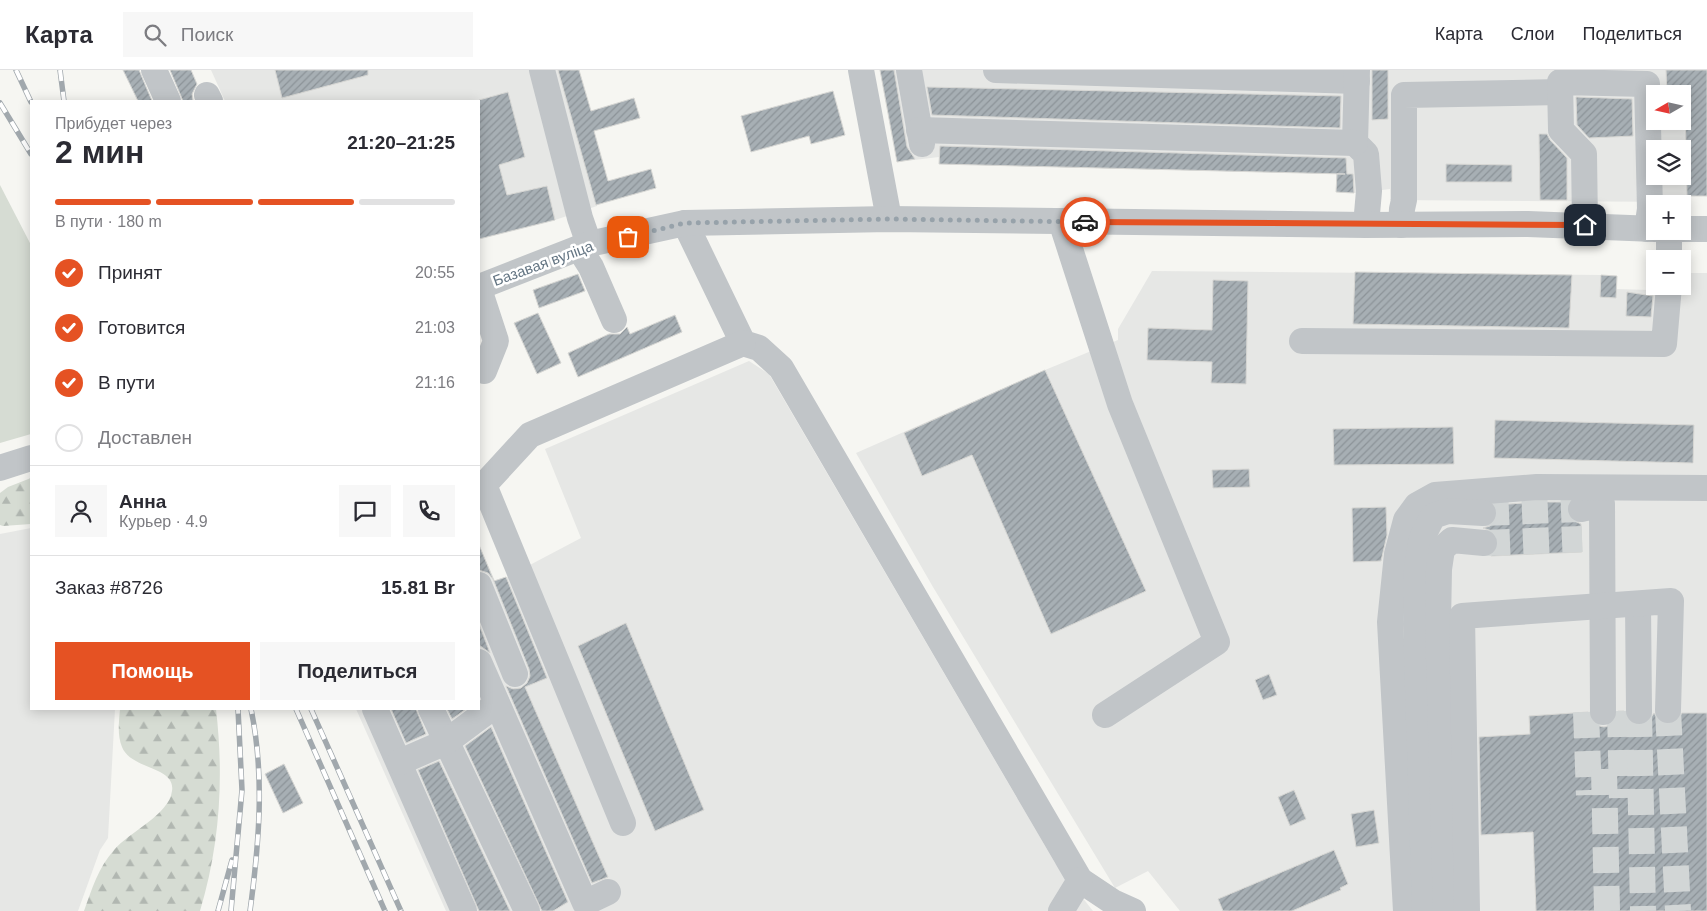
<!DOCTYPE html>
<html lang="ru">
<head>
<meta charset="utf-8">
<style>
	body { margin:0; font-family:Helvetica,sans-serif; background:#f7f7f7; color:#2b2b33; height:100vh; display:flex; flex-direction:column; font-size:19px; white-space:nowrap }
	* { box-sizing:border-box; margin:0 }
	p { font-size:16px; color:#7c7c81 }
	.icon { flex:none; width:28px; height:28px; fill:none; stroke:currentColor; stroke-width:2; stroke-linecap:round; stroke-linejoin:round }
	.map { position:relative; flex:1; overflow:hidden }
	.drawer { position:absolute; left:30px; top:30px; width:450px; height:610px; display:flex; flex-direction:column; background:#fff; border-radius:0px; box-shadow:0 2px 12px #0003 }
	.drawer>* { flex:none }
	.needle { width:32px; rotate:261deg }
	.tools { position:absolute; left:1646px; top:15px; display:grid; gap:10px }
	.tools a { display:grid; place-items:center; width:45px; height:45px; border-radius:0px; background:#fff; box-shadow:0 2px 12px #0003; font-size:25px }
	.pin { position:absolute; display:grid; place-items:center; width:42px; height:42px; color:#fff; margin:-21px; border-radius:10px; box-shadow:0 2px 8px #0006 }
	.courier { position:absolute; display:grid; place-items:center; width:50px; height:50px; margin:-25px; border:4px solid #e55223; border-radius:50%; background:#fff; color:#222; box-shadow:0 1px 6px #0007 }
	.head em { font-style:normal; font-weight:600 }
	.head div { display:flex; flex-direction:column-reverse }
	.head { display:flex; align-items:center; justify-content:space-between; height:85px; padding:0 25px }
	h1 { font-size:32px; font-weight:600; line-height:38px }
	.bar { display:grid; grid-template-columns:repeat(4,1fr); gap:8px 5px; align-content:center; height:60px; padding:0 25px }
	.bar i { height:6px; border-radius:4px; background:#e1e1e2 }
	.bar .current { background:#e55223 }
	.bar p { grid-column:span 4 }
	.line { display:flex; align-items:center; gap:12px; padding:0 25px; border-top:1px solid #e1e1e2 }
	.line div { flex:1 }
	.round { display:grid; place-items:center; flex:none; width:52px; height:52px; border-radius:0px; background:#f7f7f7 }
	ol { padding:0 25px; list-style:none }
	li { display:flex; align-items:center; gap:15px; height:55px }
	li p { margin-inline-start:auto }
	li .icon { padding:5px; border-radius:50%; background:#e55223; color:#fff; stroke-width:4 }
	li:last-child { color:#7c7c81 }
	li i { width:28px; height:28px; border:2px solid #e1e1e2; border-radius:50% }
	.button { display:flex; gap:10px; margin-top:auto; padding:10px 25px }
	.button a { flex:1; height:58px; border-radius:0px; background:#e55223; color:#fff; font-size:20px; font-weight:600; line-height:58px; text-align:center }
	.button a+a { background:#f7f7f7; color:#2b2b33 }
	header { display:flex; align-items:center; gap:30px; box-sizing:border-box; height:70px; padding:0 25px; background:#fff; border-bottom:1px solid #e1e1e2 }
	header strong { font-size:24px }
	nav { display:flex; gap:28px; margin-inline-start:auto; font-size:18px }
	.search { width:350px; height:45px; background:#f7f7f7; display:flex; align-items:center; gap:12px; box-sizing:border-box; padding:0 18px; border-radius:0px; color:#7c7c81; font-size:19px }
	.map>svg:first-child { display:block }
</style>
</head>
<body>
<header>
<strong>Карта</strong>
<div class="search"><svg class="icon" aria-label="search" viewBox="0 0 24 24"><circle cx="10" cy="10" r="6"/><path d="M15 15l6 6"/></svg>Поиск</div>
<nav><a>Карта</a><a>Слои</a><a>Поделиться</a></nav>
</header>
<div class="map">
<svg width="1707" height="841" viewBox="0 0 1707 841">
	<defs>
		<pattern id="forest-firs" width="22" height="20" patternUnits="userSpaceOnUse" patternTransform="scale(1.25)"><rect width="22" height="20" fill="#d6dcd3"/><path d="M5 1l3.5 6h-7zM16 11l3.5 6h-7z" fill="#b1b7b1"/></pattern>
		<pattern id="building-hatch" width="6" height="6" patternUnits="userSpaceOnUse" patternTransform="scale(1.25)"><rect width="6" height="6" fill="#a7afb4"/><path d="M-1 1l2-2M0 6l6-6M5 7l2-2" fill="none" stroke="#8c9398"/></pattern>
	</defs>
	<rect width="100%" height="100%" fill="#f6f6f2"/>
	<g fill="#e6e7e5" fill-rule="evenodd">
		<polygon points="211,0 558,0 597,136 555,150 479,169 479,31 225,31"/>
		<path d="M880 0H1707V126H1687V132L1390 130V119L1359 123 1336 122V104L939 94V87L897 92ZM1655 24H1682V51H1655ZM1655 79H1682V106H1655Z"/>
		<polygon points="1152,201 1601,205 1617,206 1616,219 1685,221 1686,203 1707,203 1707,841 1180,841 1148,801 1115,818 933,517 856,383 1045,300 1118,270 1118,259"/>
		<polygon points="749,291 769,304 1055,793 1093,841 446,841 356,639 479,639 479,475 495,511 507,507 581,468 545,379"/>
		<polygon points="31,458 31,639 115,639 108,768 100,780 78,841 0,841 0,464"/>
	</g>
	<polygon fill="#d6dcd3" points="0,115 31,175 31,364 0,373"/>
	<g fill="url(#forest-firs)">
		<polygon points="31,408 31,454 3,456 0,455 0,423 8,417"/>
		<path d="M120 639H216C224 708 220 774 200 841H84C92 819 98 798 114 780 129 762 169 745 172 721 176 696 131 700 122 677 117 665 119 651 120 639Z"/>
	</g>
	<g fill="url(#building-hatch)" stroke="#d7d7d4">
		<polygon points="123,0 139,0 152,31 138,31"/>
		<polygon points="170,0 191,0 197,14 192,24 193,31 183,31"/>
		<polygon points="275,0 368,0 368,5 282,28"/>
		<polygon points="558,0 579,0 591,41 634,28 640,48 594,61 608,111 651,99 656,118 596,135"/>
		<polygon points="880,0 894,0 907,77 915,89 897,92"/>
		<polygon points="1372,0 1388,0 1388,49 1372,50"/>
		<polygon points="1666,0 1707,0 1707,126 1687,126 1685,28 1682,28 1682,24 1667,24"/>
		<polygon points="927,17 1341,26 1340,58 932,45"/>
		<polygon points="833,21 845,65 811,74 809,66 751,82 741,46"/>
		<polygon points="508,22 525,87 499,95 507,125 547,116 555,150 479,169 479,30"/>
		<polygon points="1576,27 1632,29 1633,66 1589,68 1577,55"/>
		<polygon points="1539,64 1547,64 1550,70 1567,88 1567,130 1540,130"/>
		<polygon points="940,76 1346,88 1347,104 1353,104 1354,123 1336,122 1337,104 1345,104 939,94"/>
		<polygon points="1446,94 1512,95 1512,112 1446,112"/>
		<polygon points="1355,202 1572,205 1569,258 1353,254"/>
		<polygon points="578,204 585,221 539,238 533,220"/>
		<polygon points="1601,205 1617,206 1616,228 1600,227"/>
		<polygon points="1213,210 1248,211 1246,314 1211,313 1212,292 1147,290 1148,258 1212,260"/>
		<polygon points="1627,222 1653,226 1651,247 1626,246"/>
		<polygon points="538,243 561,293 537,304 514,253"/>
		<polygon points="675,245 682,262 578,307 568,283 609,264 620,264 627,257 630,264"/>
		<polygon points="1045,300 1146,521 1051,564 972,385 922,406 904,363"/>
		<polygon points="1495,350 1694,355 1693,393 1494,388"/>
		<polygon points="1453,357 1454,394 1334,395 1333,359"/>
		<polygon points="1249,399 1250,417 1213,418 1212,400"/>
		<polygon points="1538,432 1568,432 1566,442 1570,449 1581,454 1582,482 1491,486 1499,475 1498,467 1492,461 1483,458 1490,456 1496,451 1498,443 1496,435"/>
		<polygon points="1386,437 1387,465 1381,491 1353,492 1352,438"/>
		<polygon points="479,475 494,511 506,507 547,608 525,617 608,807 592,813 506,616 513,619 521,618 527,613 530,606 529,599 493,509 488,503 479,500"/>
		<polygon points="626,553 704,740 655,761 578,576"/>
		<polygon points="479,554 490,583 479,575"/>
		<polygon points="1269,604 1277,625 1263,630 1255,610"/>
		<polygon points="391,639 416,639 426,664 406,673"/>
		<polygon points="447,639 466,639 452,649"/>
		<polygon points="1618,641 1624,641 1626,649 1631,654 1639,656 1647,654 1654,643 1660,652 1668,655 1676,653 1682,643 1707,643 1707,841 1536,841 1533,762 1481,765 1479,667 1530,664 1529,646 1588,642 1590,649 1595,655 1604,657 1611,655 1616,650"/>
		<polygon points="491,657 568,832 553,841 542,841 465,676"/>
		<polygon points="439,691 510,841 479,841 418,700"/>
		<polygon points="284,694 303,733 283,743 265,704"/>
		<polygon points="1294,720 1306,749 1290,756 1278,727"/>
		<polygon points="1374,740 1379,773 1356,777 1351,744"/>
		<polygon points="1334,780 1348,814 1340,818 1341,820 1292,841 1223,841 1218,829"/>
	</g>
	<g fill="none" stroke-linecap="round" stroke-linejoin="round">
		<g stroke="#d2d6d6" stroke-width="26" stroke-dasharray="26 13" stroke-linecap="butt">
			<polyline points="1483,443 1581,439"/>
			<polyline points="1484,473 1582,469"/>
			<polyline points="1668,640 1678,841"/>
			<polyline points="1620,641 1622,728"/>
			<polyline points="1639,641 1643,841"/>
			<polyline points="1586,642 1589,725"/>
			<polyline points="1604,699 1607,841"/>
		</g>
		<g stroke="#c1c5c8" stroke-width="26">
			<polyline points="154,0 168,31"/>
			<polyline points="542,0 580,148 589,174"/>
			<polyline points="861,0 889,149"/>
			<polyline points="909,0 922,74"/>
			<polyline points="996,0 1357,11"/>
			<polyline points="1357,0 1355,73 1366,84 1369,121 1366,155"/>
			<polyline points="207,25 210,31"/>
			<polyline points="919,60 1355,73"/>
			<polyline points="1061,151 1120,334 1217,572 1105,645"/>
			<polyline points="685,153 743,273 759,278 781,298 1080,810 1113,832 1133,841"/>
			<polyline points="1401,155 1402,139 1404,130 1404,25 1560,22"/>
			<polyline points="1585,155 1584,84 1561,60 1560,12 1647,14 1650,139 1647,159"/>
			<polyline points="1682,159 1707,159"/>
			<polyline points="579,178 591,197 614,250"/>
			<polyline points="1669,189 1669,161"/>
			<polyline points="479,217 589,174 685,153 889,149 1366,155 1528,154 1655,159"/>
			<polyline points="479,219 496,271 484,301"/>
			<polyline points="1302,271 1664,274 1669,216"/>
			<polyline points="0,398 31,388"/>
			<polyline points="1581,439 1602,434 1603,642"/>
			<polyline points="479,515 515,604"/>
			<polyline points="1638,534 1639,641"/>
			<polyline points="479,592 585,833 608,822"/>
			<polyline points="375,639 464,841"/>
			<polyline points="431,639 527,841"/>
			<polyline points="400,692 446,672 497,634"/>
			<polyline points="623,753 484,415 530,365 743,273"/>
			<polyline points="1061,841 1080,810"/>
			<polyline points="1406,841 1390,552 1397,484 1406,450 1417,435 1435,425 1537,417 1707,418"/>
			<polyline points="1425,841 1416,554 1417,497 1422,468 1433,446 1448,441 1483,443"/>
			<polyline points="1446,841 1438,553 1439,499 1442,479 1452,470 1484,473"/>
			<polyline points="1467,841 1462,546 1671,531 1668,640"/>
		</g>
		<g stroke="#a1a8ad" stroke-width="5.5">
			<g id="rail">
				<polyline points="16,0 31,32"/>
				<polyline points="60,0 64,31"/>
				<polyline points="0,33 31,84"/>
				<polyline points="296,639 385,841"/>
				<polyline points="311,639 401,841"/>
				<polyline points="218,841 232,790"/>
				<polyline points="231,841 242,720 238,639"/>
				<path d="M250 841C259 774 265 706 251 639"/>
			</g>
		</g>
		<use href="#rail" stroke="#fff" stroke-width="4" stroke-dasharray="11" stroke-linecap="butt"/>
	</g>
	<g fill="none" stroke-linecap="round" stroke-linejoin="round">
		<polyline stroke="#97a2aa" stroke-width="5" stroke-dasharray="0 9" points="628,167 685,153 889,149 1085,152"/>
		<polyline stroke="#e55223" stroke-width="6" points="1085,152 1585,155"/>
	</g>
	<g text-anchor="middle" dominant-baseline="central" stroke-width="5" stroke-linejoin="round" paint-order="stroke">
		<g font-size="15" fill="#647583" stroke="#fff">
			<text transform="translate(543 193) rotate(-20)">Базавая вуліца</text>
		</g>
	</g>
</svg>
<div class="tools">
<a><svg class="needle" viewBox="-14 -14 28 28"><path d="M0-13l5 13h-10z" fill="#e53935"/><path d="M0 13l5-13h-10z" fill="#7c7c81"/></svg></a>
<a><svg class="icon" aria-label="layers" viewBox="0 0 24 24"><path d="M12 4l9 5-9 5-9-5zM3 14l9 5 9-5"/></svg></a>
<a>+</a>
<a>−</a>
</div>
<div class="pin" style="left:628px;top:167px;background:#ea580c"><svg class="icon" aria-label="bag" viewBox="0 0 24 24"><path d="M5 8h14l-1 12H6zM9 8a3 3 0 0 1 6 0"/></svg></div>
<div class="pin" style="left:1585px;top:155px;background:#1f2937"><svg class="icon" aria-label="home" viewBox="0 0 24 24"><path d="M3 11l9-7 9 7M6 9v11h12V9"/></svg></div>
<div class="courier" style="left:1085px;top:152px"><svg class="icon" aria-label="car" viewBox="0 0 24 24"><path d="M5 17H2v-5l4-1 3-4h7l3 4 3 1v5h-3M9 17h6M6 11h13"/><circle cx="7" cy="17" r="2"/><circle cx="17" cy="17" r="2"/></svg></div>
<section class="drawer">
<div class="head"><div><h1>2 мин</h1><p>Прибудет через</p></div><em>21:20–21:25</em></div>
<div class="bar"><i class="current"></i><i class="current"></i><i class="current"></i><i></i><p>В пути · 180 m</p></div>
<ol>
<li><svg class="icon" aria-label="check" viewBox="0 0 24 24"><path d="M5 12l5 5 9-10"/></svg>Принят<p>20:55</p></li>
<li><svg class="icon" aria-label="check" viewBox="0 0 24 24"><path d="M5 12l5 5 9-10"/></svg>Готовится<p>21:03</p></li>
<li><svg class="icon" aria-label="check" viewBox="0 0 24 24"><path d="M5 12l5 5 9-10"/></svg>В пути<p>21:16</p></li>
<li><i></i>Доставлен</li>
</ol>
<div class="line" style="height:90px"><a class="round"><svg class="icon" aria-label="person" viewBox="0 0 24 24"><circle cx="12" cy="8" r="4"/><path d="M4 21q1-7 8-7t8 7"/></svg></a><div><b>Анна</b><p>Курьер · 4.9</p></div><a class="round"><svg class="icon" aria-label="chat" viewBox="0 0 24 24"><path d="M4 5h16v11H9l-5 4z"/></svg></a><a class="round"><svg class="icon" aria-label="phone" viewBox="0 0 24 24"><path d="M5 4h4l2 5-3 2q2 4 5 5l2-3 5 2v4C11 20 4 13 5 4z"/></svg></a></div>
<div class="line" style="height:65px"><div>Заказ #8726</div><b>15.81 Br</b></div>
<div class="button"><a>Помощь</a><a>Поделиться</a></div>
</section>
</div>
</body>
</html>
